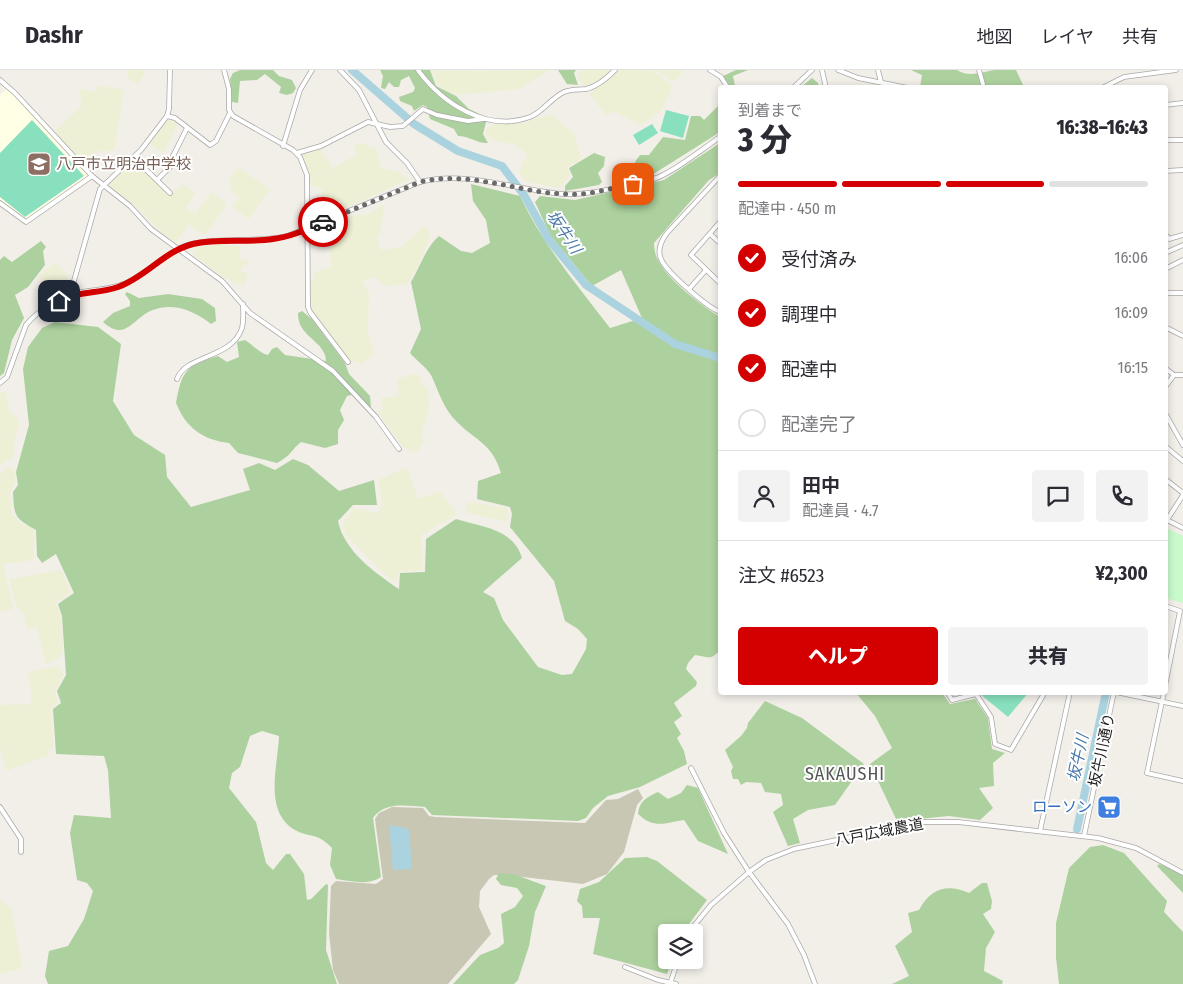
<!DOCTYPE html>
<html lang="ja">
<head>
<meta charset="utf-8">
<style>
	body { margin:0; font-family:"Fira Sans Condensed","Noto Sans JP",sans-serif; background:#f2f2f3; color:#2b2b33; height:100vh; display:flex; flex-direction:column; font-size:19px; white-space:nowrap }
	* { box-sizing:border-box; margin:0 }
	p { font-size:16px; color:#7c7c81 }
	.icon { flex:none; width:28px; height:28px; fill:none; stroke:currentColor; stroke-width:2; stroke-linecap:round; stroke-linejoin:round }
	.map { position:relative; flex:1; overflow:hidden }
	.side { position:absolute; left:718px; top:15px; width:450px; height:610px; display:flex; flex-direction:column; background:#fff; border-radius:5px; box-shadow:0 2px 8px #0003 }
	.side>* { flex:none }
	.fabs { position:absolute; left:658px; top:854px; display:grid; gap:10px }
	.fabs a { display:grid; place-items:center; width:45px; height:45px; border-radius:5px; background:#fff; box-shadow:0 2px 8px #0003; font-size:25px }
	.pin { position:absolute; display:grid; place-items:center; width:42px; height:42px; color:#fff; margin:-21px; border-radius:10px; box-shadow:0 2px 8px #0006 }
	.courier { position:absolute; display:grid; place-items:center; width:50px; height:50px; margin:-25px; border:4px solid #d40000; border-radius:50%; background:#fff; color:#222; box-shadow:0 1px 6px #0007 }
	.summary em { font-style:normal; font-weight:800 }
	.summary div { display:flex; flex-direction:column-reverse }
	.summary { display:flex; align-items:center; justify-content:space-between; height:85px; padding:0 20px }
	h1 { font-size:32px; font-weight:800; line-height:38px }
	.bar { display:grid; grid-template-columns:repeat(4,1fr); gap:8px 5px; align-content:center; height:60px; padding:0 20px }
	.bar i { height:6px; border-radius:4px; background:#e1e1e2 }
	.bar .current { background:#d40000 }
	.bar p { grid-column:span 4 }
	.line { display:flex; align-items:center; gap:12px; padding:0 20px; border-top:1px solid #e1e1e2 }
	.line div { flex:1 }
	.round { display:grid; place-items:center; flex:none; width:52px; height:52px; border-radius:5px; background:#f2f2f3 }
	ol { padding:0 20px; list-style:none }
	li { display:flex; align-items:center; gap:15px; height:55px }
	li p { margin-inline-start:auto }
	li .icon { padding:5px; border-radius:50%; background:#d40000; color:#fff; stroke-width:4 }
	li:last-child { color:#7c7c81 }
	li i { width:28px; height:28px; border:2px solid #e1e1e2; border-radius:50% }
	.action { display:flex; gap:10px; margin-top:auto; padding:10px 20px }
	.action a { flex:1; height:58px; border-radius:5px; background:#d40000; color:#fff; font-size:20px; font-weight:800; line-height:58px; text-align:center }
	.action a+a { background:#f2f2f3; color:#2b2b33 }
	header { display:flex; align-items:center; gap:30px; box-sizing:border-box; height:70px; padding:0 25px; background:#fff; border-bottom:1px solid #e1e1e2 }
	header strong { font-size:24px }
	nav { display:flex; gap:28px; margin-inline-start:auto; font-size:18px }
	.map>svg:first-child { display:block }
</style>
</head>
<body>
<header>
<strong>Dashr</strong>
<nav><a>地図</a><a>レイヤ</a><a>共有</a></nav>
</header>
<div class="map">
<svg width="1183" height="914" viewBox="0 0 1183 914">
	<rect width="100%" height="100%" fill="#f2efe9"/>
	<polygon fill="#ffffe5" points="7,18 89,106 25,150 0,131 0,25"/>
	<polygon fill="#c7c7b4" points="638,719 643,728 637,735 624,782 607,804 583,814 505,805 494,805 489,809 480,821 479,837 491,864 448,914 339,914 333,900 329,863 331,816 336,811 376,814 383,809 375,749 379,743 392,737 423,738 429,746 436,747 585,753 606,730 618,729"/>
	<g fill="#eef0d5">
		<polygon points="128,0 143,0 144,5 138,14 127,8"/>
		<polygon points="433,0 476,1 550,0 519,19 459,25 443,19 436,13"/>
		<polygon points="580,0 611,0 596,12 584,16 577,8"/>
		<polygon points="619,0 652,0 671,14 671,21 661,41 641,55 614,42 606,45 589,24"/>
		<polygon points="656,0 685,0 675,11 672,11"/>
		<polygon points="98,15 124,20 114,80 94,82 97,96 89,99 54,62 82,36 79,19 96,22"/>
		<polygon points="552,45 574,64 582,89 567,97 570,106 560,118 526,112 519,102 527,84 514,74 494,71 485,64 487,58 495,54 524,53 536,48"/>
		<polygon points="170,47 178,53 163,83 149,73"/>
		<polygon points="366,73 370,78 377,78 380,97 400,103 408,110 321,149 315,133 322,132 322,119 310,115 308,101 301,84 321,79 332,99 357,84 354,75"/>
		<polygon points="134,91 169,125 183,114 195,123 186,138 195,144 211,122 227,134 205,165 188,155 176,172 163,164 137,137 108,116"/>
		<polygon points="238,97 270,119 249,149 232,137 240,128 229,120 233,115 228,112"/>
		<polygon points="383,134 384,138 380,164 377,168 381,180 401,177 426,155 430,167 417,198 407,214 384,216 376,207 362,211 369,223 368,263 374,285 360,294 349,290 311,239 310,211 314,210 315,202 332,196 329,174 309,176 309,166 352,146 369,144"/>
		<polygon points="223,174 241,177 239,188 249,191 247,196 243,195 240,201 246,203 248,208 243,216 223,207 194,186 197,177"/>
		<polygon points="56,192 66,204 68,210 56,218 52,211 42,213 38,206"/>
		<polygon points="412,304 419,306 422,314 428,320 429,338 421,365 424,371 418,381 413,382 402,376 377,341 383,340 381,328 399,326 397,309"/>
		<polygon points="6,321 9,342 18,348 19,357 13,373 15,379 11,389 0,395 0,323"/>
		<polygon points="9,397 14,399 16,411 10,423 12,444 18,452 32,458 34,461 34,490 3,494 13,539 0,542 0,403"/>
		<polygon points="407,397 418,429 440,421 456,442 453,447 421,465 423,500 398,502 397,512 385,505 345,464 343,453 354,438 378,443 382,433 378,410"/>
		<polygon points="472,432 508,439 508,452 468,443 465,439 467,433"/>
		<polygon points="61,500 71,522 56,533 61,548 63,582 57,589 46,594 37,558 27,559 24,544 16,535 10,509"/>
		<polygon points="58,596 64,604 55,622 58,632 51,639 54,678 48,681 49,685 7,701 0,680 0,635 30,634 32,627 28,605 29,602"/>
		<polygon points="0,830 11,838 22,895 20,899 0,904"/>
	</g>
	<g fill="#add19e">
		<polygon points="240,0 273,0 279,6 292,10 296,18 293,23 287,25 279,23 281,17 265,4 257,10 240,11 238,33 232,32 230,9 233,3"/>
		<path d="M380 0H430L436 16 456 26 469 39 484 46 486 52 483 64 488 73C478 74 469 66 458 66L454 59 430 49 427 37 423 35 414 41 412 36 400 31 399 27 413 22 415 18 409 6 401 10 399 17H394L389 12 385 19 381 18 383 6Z"/>
		<polygon points="558,0 576,0 574,3 578,15 567,14"/>
		<polygon points="736,0 748,0 733,6 735,16 731,17 723,6"/>
		<path d="M911 0H957C970 8 981 2 994 0 1001 0 1009 0 1016 0L1024 17H920L922 5Z"/>
		<polygon points="812,8 818,13 819,17 801,17"/>
		<polygon points="720,34 720,62 655,103 646,105 635,92 640,85 649,85 663,67 685,70 691,46 700,46 704,50"/>
		<path d="M720 73V103L709 110 654 173C654 177 655 184 657 188 666 209 701 235 720 247V580C710 591 710 587 695 585L688 593 686 599 697 612 696 616 674 633 682 646 674 652 681 664 677 668 684 681 687 694 640 717 608 726 593 738 586 748 578 751 432 745 425 737C407 736 385 731 373 748L381 807C368 816 351 811 336 809L330 795 332 778C315 761 312 769 295 760 263 742 278 695 279 666L262 661 250 666 240 697 232 703 229 718 256 752 266 793 273 800 286 784H290L304 804 307 830 311 829 326 814 328 815 326 880 337 914H48L45 906 49 881 68 876 84 849 93 821 87 813 77 810 70 763 74 745 111 748 108 700 104 686 56 684 53 639 61 633 57 621 66 605 62 546 58 534 74 523 56 484 42 493 37 486 36 460C15 448 14 447 13 422L18 415 16 402 29 355 23 299 28 277 42 258 55 252 98 257 121 274 113 331 134 365 165 385 167 407 191 437 250 420 243 399 259 393 275 400 293 389 308 395 339 421 374 410 377 435H353L338 451C344 481 375 503 399 519L400 503 425 502 426 469 456 449C482 457 514 459 522 488L483 522 494 528 503 550 538 597 562 605 572 604 586 579 587 569 578 559 565 551 554 511 510 457 512 444 510 437 477 429 478 411 501 403C492 373 476 371 457 352 443 338 439 322 431 305 426 297 416 290 410 283L421 259 411 212C420 197 426 177 439 166L461 181 472 183 490 173 486 150 473 131 471 114 520 126C543 175 577 215 610 258L642 248 621 200 592 216 550 165 535 132 540 126 575 130 664 110Z"/>
		<polygon points="594,83 605,87 604,96 598,103 602,112 599,115 565,121 565,116 573,107 569,98"/>
		<polygon points="41,171 46,177 43,181 45,195 28,217 15,225 24,248 12,270 4,303 0,306 0,190 4,186 12,192"/>
		<path d="M127 222 139 228 168 224 202 229 215 238 216 251 211 254C195 241 173 232 153 240 133 247 126 273 103 252L113 243 130 236V231L125 224Z"/>
		<path d="M302 241 312 249 345 293 349 304 370 326 371 338 357 324 347 326 340 340 344 350 338 360V374L325 378 301 372C290 381 292 385 277 393L238 383 229 373C203 370 186 358 176 333 182 300 186 296 218 286L227 292 239 287 237 272 245 270C252 274 260 284 268 285L272 279 277 277 285 285 326 291C326 271 297 267 298 243Z"/>
		<polygon points="856,623 942,623 950,634 975,629 988,648 992,679 1005,683 993,693 994,716 979,718 993,738 980,750 949,746 897,751 870,694 892,678 875,646"/>
		<polygon points="765,631 802,648 864,694 835,735 808,740 793,749 800,773 788,776 773,742 783,735 781,724 765,722 761,713 746,712 741,715 738,709 733,709 731,701 733,697 725,680 741,666 747,658 748,653"/>
		<path d="M687 715 698 718 728 784 698 771 684 750C664 753 654 759 638 744 639 731 647 727 658 722L668 729 681 723Z"/>
		<polygon points="1103,775 1124,783 1167,831 1164,842 1183,862 1183,914 1059,914 1056,888 1056,853 1069,798 1090,777"/>
		<polygon points="647,787 657,791 707,830 683,862 666,862 666,890 672,890 667,904 593,884 600,848 583,848 582,836 577,831 580,819 599,812 625,788"/>
		<polygon points="1159,794 1183,803 1183,823 1157,796"/>
		<polygon points="499,803 516,805 546,816 535,842 529,876 518,910 514,914 453,914 480,885 498,878 504,873 501,844 515,837 523,826 517,818 501,815 496,809"/>
		<path d="M982 813H987L992 831 991 839 983 844 995 862 986 878 984 901 1003 911 1002 914H892L909 906 895 876 912 862 908 843 919 840C930 819 947 813 969 823Z"/>
	</g>
	<polygon fill="#c8facc" points="1169,459 1183,466 1183,533 1165,528 1165,464"/>
	<g fill="#88e0be">
		<polygon points="666,40 689,46 683,68 660,61"/>
		<polygon points="32,50 84,106 25,147 0,127 0,83"/>
		<polygon points="652,54 658,63 639,75 633,65"/>
		<polygon points="982,622 1028,622 1028,623 1008,647 980,624"/>
	</g>
	<polygon fill="#aad3df" points="389,755 406,758 409,761 412,799 393,800"/>
	<g fill="none" stroke-linecap="round" stroke-linejoin="round">
		<g stroke="#aad3df" stroke-width="8">
			<polyline points="352,0 414,54 458,81 502,96 524,125 549,170 586,215 675,274 720,288"/>
			<polyline points="1077,759 1106,622"/>
		</g>
		<g stroke="#a9a9a9" stroke-width="5.5">
			<g id="minor">
				<polyline points="224,0 229,19 229,40 233,46 293,80 300,87 307,105 308,237 310,242 348,292"/>
				<polyline points="340,0 359,20 386,72 407,93 420,112"/>
				<path d="M418 0C442 33 487 63 530 47 543 42 551 28 564 22 571 19 579 20 586 19 596 17 608 7 615 0"/>
				<polyline points="710,0 721,7 728,18"/>
				<polyline points="822,0 826,18"/>
				<polyline points="838,0 858,8 908,18"/>
				<polyline points="878,0 881,12"/>
				<polyline points="979,0 984,18"/>
				<polyline points="0,10 15,23 92,106 130,136 151,159 222,211 250,243 333,301 376,347 399,379"/>
				<polyline points="793,18 812,0"/>
				<polyline points="1102,18 1124,7 1176,0"/>
				<polyline points="1165,35 1183,33"/>
				<polyline points="167,46 175,48 210,75 216,71 230,43"/>
				<polyline points="1165,70 1183,70"/>
				<polyline points="283,76 300,20 312,0"/>
				<polyline points="297,83 321,76 368,52 390,57 403,56 423,39 437,45 468,51 484,49"/>
				<polyline points="134,88 170,123"/>
				<polyline points="171,90 187,58"/>
				<polyline points="1165,101 1183,100"/>
				<path d="M720 106 667 163C661 171 657 180 661 189 666 202 707 237 720 242"/>
				<polyline points="157,110 172,95"/>
				<polyline points="0,133 26,152 92,106"/>
				<polyline points="720,152 691,185 720,213"/>
				<polyline points="710,164 720,173"/>
				<polyline points="1165,164 1169,169 1183,165"/>
				<polyline points="1165,183 1183,175"/>
				<polyline points="1165,199 1183,190"/>
				<polyline points="689,219 706,200"/>
				<polyline points="1167,223 1183,223"/>
				<polyline points="70,225 100,119 141,80 167,46 169,39 170,0"/>
				<polyline points="1165,257 1183,266"/>
				<polyline points="1165,298 1174,305 1165,317"/>
				<polyline points="1174,305 1183,305"/>
				<path d="M177 309C185 285 232 289 242 258 244 250 243 242 243 234"/>
				<path d="M0 313 7 307 26 255C37 241 60 227 77 223 94 219 110 220 126 213 151 202 167 179 195 173 225 167 257 173 287 166L420 112C467 100 515 120 563 124 582 126 646 114 663 105 683 95 701 80 720 67"/>
				<polyline points="1165,343 1183,375"/>
				<polyline points="1165,376 1183,391"/>
				<polyline points="1165,409 1183,423"/>
				<polyline points="1165,449 1183,458"/>
				<polyline points="1165,453 1183,425"/>
				<polyline points="1165,536 1180,541 1165,616"/>
				<polyline points="947,622 952,630 976,624 991,647 995,674 1011,680 1045,622"/>
				<polyline points="1116,622 1183,636"/>
				<polyline points="1164,622 1147,703 1183,711"/>
				<polyline points="691,698 724,763 749,802 788,854 804,885 815,914"/>
				<polyline points="0,737 21,769 21,782"/>
				<polyline points="1040,761 1070,622"/>
				<polyline points="1084,766 1114,622"/>
				<polyline points="689,862 711,835 749,802 766,790 794,779 922,752 958,752 1098,768 1136,778 1183,803"/>
				<polyline points="625,897 658,910 676,914"/>
				<polyline points="670,914 678,890"/>
			</g>
		</g>
		<use href="#minor" stroke="#fff" stroke-width="4"/>
	</g>
	<g fill="none" stroke-linecap="round" stroke-linejoin="round">
		<path stroke="#6b6a68" stroke-width="5" stroke-dasharray="0 9" d="M323 152 420 112C468 100 516 122 564 124 587 126 611 118 633 114"/>
		<path stroke="#d40000" stroke-width="6" d="M59 231C78 221 98 224 118 217 146 207 164 181 193 174 219 168 247 173 273 169 291 167 307 159 323 152"/>
	</g>
	<defs>
		<g id="school-square" transform="scale(1.25)"><rect x="-9" y="-9" width="18" height="18" rx="4" fill="#8d6e63" stroke="#fff"/><path d="M0-5L7-2L0 1L-7-2ZM-4 1L0 2.5L4 1V4Q0 6-4 4Z" fill="#fff"/></g>
		<g id="supermarket-square" transform="scale(1.25)"><rect x="-9" y="-9" width="18" height="18" rx="4" fill="#3f7fe0" stroke="#fff"/><path d="M-6-5.5h2.5l.6 2H6L4.5 2H-2.5L-4.4-4H-6ZM-1.5 3.2a1.3 1.3 0 1 0 .1 0ZM3 3.2a1.3 1.3 0 1 0 .1 0Z" fill="#fff"/></g>
	</defs>
	<g fill-rule="evenodd">
		<use href="#school-square" x="39" y="94"/>
		<use href="#supermarket-square" x="1109" y="737"/>
	</g>
	<g text-anchor="middle" dominant-baseline="central" stroke-width="4" stroke-linejoin="round" paint-order="stroke">
		<g font-size="15" fill="#785e54" stroke="#fff" text-anchor="start">
			<text x="56" y="94">八戸市立明治中学校</text>
		</g>
		<g font-size="15" fill="#222" stroke="#fff">
			<text transform="translate(1102 680) rotate(-78)">坂牛川通り</text>
			<text transform="translate(879 762) rotate(-11)">八戸広域農道</text>
		</g>
		<g font-size="15" fill="#366cbe" stroke="#fff" text-anchor="end">
			<text x="1092" y="737">ローソン</text>
		</g>
		<g font-size="16" font-style="italic" fill="#4a7aab" stroke="#fff">
			<text transform="translate(564 162) rotate(56)">坂牛川</text>
			<text transform="translate(1078 688) rotate(-78)">坂牛川</text>
		</g>
		<g font-size="18" letter-spacing="1" fill="#555" stroke="#fff">
			<text x="845" y="704">SAKAUSHI</text>
		</g>
	</g>
</svg>
<div class="fabs">
<a><svg class="icon" aria-label="layers" viewBox="0 0 24 24"><path d="M12 4l9 5-9 5-9-5zM3 14l9 5 9-5"/></svg></a>
</div>
<div class="pin" style="left:633px;top:114px;background:#ea580c"><svg class="icon" aria-label="bag" viewBox="0 0 24 24"><path d="M5 8h14l-1 12H6zM9 8a3 3 0 0 1 6 0"/></svg></div>
<div class="pin" style="left:59px;top:231px;background:#1f2937"><svg class="icon" aria-label="home" viewBox="0 0 24 24"><path d="M3 11l9-7 9 7M6 9v11h12V9"/></svg></div>
<div class="courier" style="left:323px;top:152px"><svg class="icon" aria-label="car" viewBox="0 0 24 24"><path d="M5 17H2v-5l4-1 3-4h7l3 4 3 1v5h-3M9 17h6M6 11h13"/><circle cx="7" cy="17" r="2"/><circle cx="17" cy="17" r="2"/></svg></div>
<section class="side">
<div class="summary"><div><h1>3 分</h1><p>到着まで</p></div><em>16:38–16:43</em></div>
<div class="bar"><i class="current"></i><i class="current"></i><i class="current"></i><i></i><p>配達中 · 450 m</p></div>
<ol>
<li><svg class="icon" aria-label="check" viewBox="0 0 24 24"><path d="M5 12l5 5 9-10"/></svg>受付済み<p>16:06</p></li>
<li><svg class="icon" aria-label="check" viewBox="0 0 24 24"><path d="M5 12l5 5 9-10"/></svg>調理中<p>16:09</p></li>
<li><svg class="icon" aria-label="check" viewBox="0 0 24 24"><path d="M5 12l5 5 9-10"/></svg>配達中<p>16:15</p></li>
<li><i></i>配達完了</li>
</ol>
<div class="line" style="height:90px"><a class="round"><svg class="icon" aria-label="person" viewBox="0 0 24 24"><circle cx="12" cy="8" r="4"/><path d="M4 21q1-7 8-7t8 7"/></svg></a><div><b>田中</b><p>配達員 · 4.7</p></div><a class="round"><svg class="icon" aria-label="chat" viewBox="0 0 24 24"><path d="M4 5h16v11H9l-5 4z"/></svg></a><a class="round"><svg class="icon" aria-label="phone" viewBox="0 0 24 24"><path d="M5 4h4l2 5-3 2q2 4 5 5l2-3 5 2v4C11 20 4 13 5 4z"/></svg></a></div>
<div class="line" style="height:65px"><div>注文 #6523</div><b>¥2,300</b></div>
<div class="action"><a>ヘルプ</a><a>共有</a></div>
</section>
</div>
</body>
</html>
